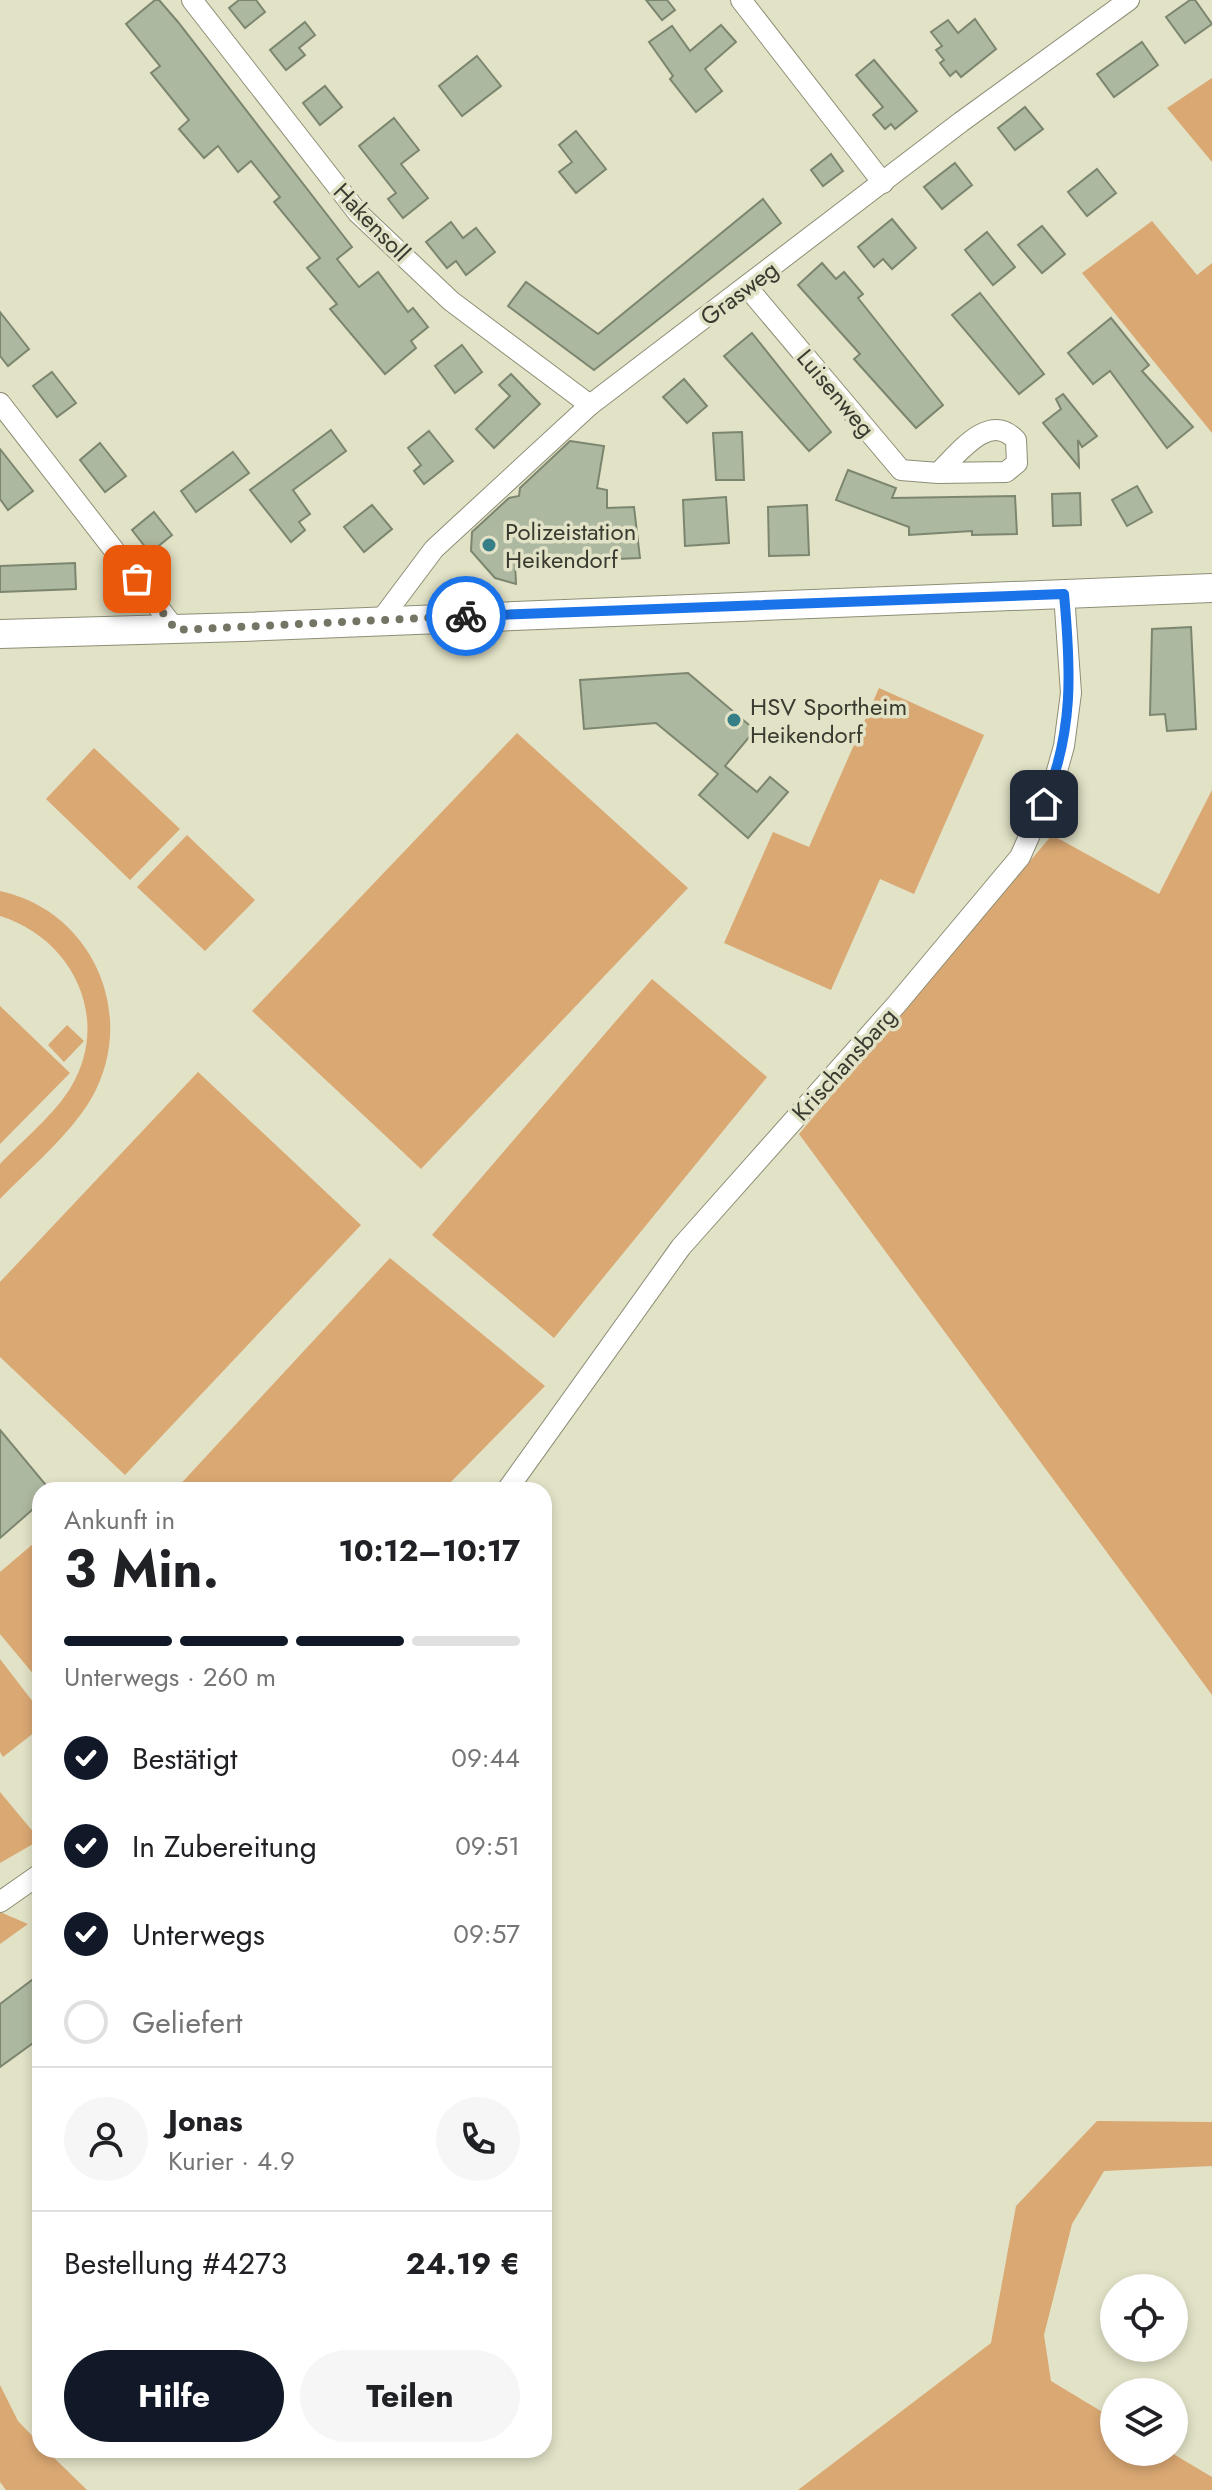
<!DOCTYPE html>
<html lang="de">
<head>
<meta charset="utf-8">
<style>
	body { margin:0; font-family:Jost,sans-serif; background:#f6f6f6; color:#202124; height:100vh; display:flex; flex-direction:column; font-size:30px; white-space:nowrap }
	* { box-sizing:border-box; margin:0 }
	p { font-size:26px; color:#757577 }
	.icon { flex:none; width:44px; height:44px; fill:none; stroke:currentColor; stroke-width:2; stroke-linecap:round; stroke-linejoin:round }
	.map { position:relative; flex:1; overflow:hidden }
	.panel { position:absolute; left:32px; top:1482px; width:520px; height:976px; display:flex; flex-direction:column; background:#fff; border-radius:24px; box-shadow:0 4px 12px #0003 }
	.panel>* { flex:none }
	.controls { position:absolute; left:1100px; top:2274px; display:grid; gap:16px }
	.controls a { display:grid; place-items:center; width:88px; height:88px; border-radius:50%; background:#fff; box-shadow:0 4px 12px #0003; font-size:40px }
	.pin { position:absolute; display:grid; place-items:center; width:68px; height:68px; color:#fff; margin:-34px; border-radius:16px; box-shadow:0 4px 12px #0006 }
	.courier { position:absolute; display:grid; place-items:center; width:80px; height:80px; margin:-40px; border:6px solid #1a73e8; border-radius:50%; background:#fff; color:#222; box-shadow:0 2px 10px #0007 }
	.overview em { font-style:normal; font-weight:700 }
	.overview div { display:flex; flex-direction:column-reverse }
	.overview { display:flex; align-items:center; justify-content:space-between; height:136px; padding:0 32px }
	h1 { font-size:52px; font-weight:700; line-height:60px }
	.bar { display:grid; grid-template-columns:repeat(4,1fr); gap:12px 8px; align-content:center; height:96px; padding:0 32px }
	.bar i { height:10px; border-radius:6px; background:#e0e0e0 }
	.bar .selected { background:#111827 }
	.bar p { grid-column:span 4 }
	.line { display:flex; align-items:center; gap:20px; padding:0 32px; border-top:2px solid #e0e0e0 }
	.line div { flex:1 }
	.round { display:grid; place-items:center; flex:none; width:84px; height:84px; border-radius:42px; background:#f6f6f6 }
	ol { padding:0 32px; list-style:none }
	li { display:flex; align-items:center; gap:24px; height:88px }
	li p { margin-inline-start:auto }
	li .icon { padding:8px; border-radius:50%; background:#111827; color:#fff; stroke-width:4 }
	li:last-child { color:#757577 }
	li i { width:44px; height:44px; border:4px solid #e0e0e0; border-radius:50% }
	.primary-button { display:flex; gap:16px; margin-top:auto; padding:16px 32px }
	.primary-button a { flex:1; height:92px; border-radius:48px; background:#111827; color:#fff; font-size:32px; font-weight:700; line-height:92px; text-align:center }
	.primary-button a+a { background:#f6f6f6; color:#202124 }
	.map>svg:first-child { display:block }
</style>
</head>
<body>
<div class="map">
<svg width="1212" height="2490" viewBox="0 0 1212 2490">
	<rect width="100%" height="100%" fill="#e2e2c7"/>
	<g fill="#daa873">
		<polygon points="1212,78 1212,162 1167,108"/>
		<polygon points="1152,221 1197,275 1212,263 1212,433 1082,273"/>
		<polygon points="879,688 984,735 914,894 880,879 831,990 724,943 773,832 809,847"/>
		<polygon points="517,733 688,888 421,1169 252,1011"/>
		<polygon points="94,748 180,829 130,880 46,799"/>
		<polygon points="1212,790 1212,1695 799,1134 1052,835 1159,894"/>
		<polygon points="187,835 255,900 205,951 137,887"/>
		<path d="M0 891C93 911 139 1016 91 1099 69 1136 30 1168 0 1199V1164C23 1140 54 1115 71 1087 112 1018 72 938 0 916Z"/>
		<polygon points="652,979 767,1077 554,1338 432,1235"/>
		<polygon points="0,1006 70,1073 0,1144"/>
		<polygon points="67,1025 84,1041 64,1062 48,1045"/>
		<polygon points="198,1072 361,1225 125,1475 0,1357 0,1282"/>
		<polygon points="390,1258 545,1386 443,1490 175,1490"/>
		<polygon points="40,1538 40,1682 0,1634 0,1572"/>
		<polygon points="0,1659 40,1711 40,1728 3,1757 0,1752"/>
		<polygon points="0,1792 40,1840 0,1863"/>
		<polygon points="0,1912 28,1924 0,1944"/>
		<polygon points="1097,2121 1212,2122 1212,2166 1104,2171 1072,2224 1044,2335 1051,2381 1114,2419 1114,2452 1170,2452 1212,2477 1212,2490 798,2490 991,2343 1016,2206"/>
		<polygon points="0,2385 18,2421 40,2444 40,2450 46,2450 87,2490 6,2490 0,2482"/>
	</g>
	<g fill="#adb8a0" stroke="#7c866f" stroke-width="2">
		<polygon points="155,0 159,0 178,22 352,247 337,259 359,287 378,272 408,312 413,308 428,327 411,341 416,348 385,374 330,309 337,304 307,268 320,258 274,202 280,197 251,161 238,172 218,146 204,158 179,129 189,120 151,73 160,66 126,24"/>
		<polygon points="239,0 256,0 265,12 245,28 229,8"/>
		<polygon points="646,0 667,0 675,10 662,20"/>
		<polygon points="1190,0 1195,0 1212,24 1185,43 1166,17"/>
		<polygon points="975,19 996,49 961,77 956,71 950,76 940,63 944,60 936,50 942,46 931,32 948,20 958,33"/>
		<polygon points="305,22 315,35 299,48 305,55 286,70 270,50"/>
		<polygon points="721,25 736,42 705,69 722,91 696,112 670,79 673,76 649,42 672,26 690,51"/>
		<polygon points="1142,42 1158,65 1114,97 1097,74"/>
		<polygon points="477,56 501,86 462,116 439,86"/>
		<polygon points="874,60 917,111 895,129 891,124 885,129 873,115 883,107 856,75"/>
		<polygon points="325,86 342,107 320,125 303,103"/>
		<polygon points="1025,107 1043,129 1015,150 998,128"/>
		<polygon points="394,118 419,150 401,164 428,198 403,218 388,199 396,193 359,146"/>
		<polygon points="576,131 606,169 576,193 559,172 572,162 559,145"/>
		<polygon points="831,154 843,171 823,186 811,170"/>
		<polygon points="955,163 972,185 942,209 924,187"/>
		<polygon points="1097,169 1116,193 1087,216 1068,192"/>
		<polygon points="763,199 781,223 594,370 508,306 526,282 598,334"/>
		<polygon points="892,219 916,248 892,269 883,259 874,267 858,247"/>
		<polygon points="451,222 463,238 476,228 495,252 466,275 456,261 447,268 426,242"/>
		<polygon points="1042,226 1065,254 1042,273 1018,245"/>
		<polygon points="987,232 1015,267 993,285 965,250"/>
		<polygon points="822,263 836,279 844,272 863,294 858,298 943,405 916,428 854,359 860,354 798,285"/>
		<polygon points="980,293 1044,374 1019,394 952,315"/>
		<polygon points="0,312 29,349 8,366 0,356"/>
		<polygon points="1111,318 1149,365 1142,371 1193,427 1167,448 1110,371 1093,384 1068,353"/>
		<polygon points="752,333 831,432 809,451 724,356"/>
		<polygon points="462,345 482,372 455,393 435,366"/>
		<polygon points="52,372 76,403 57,417 33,386"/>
		<polygon points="511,374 540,404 494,448 476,429 510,396 499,385"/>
		<polygon points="684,379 707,406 687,423 663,397"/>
		<polygon points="1063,394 1097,436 1082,447 1078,440 1079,467 1043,423 1061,409 1056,399"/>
		<polygon points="331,430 346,451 293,490 310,514 299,522 305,530 291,542 250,490"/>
		<polygon points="429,431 453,461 424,484 414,471 421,465 408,448"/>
		<polygon points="742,432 744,480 716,480 713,433"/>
		<polygon points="570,441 604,446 597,488 607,490 607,508 634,507 640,558 515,563 516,584 495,578 471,551 472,532 509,498 519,496 520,488"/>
		<polygon points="100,443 126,476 105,492 80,460"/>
		<polygon points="0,449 33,491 8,510 0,499"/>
		<polygon points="233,452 249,473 196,512 181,491"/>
		<polygon points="848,470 896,488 892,498 1015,496 1017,534 972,535 972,531 909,535 909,527 836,500"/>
		<polygon points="1137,486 1152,512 1127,526 1112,500"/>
		<polygon points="1080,493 1081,525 1053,526 1052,494"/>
		<polygon points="726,497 729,543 685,546 683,500"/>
		<polygon points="372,505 392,529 364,552 344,527"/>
		<polygon points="807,505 809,555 769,556 768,507"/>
		<polygon points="154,512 172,535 150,553 132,530"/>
		<polygon points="75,563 76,589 0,592 0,566"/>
		<polygon points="1191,627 1196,729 1167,731 1165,714 1150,715 1152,629"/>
		<polygon points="688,673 755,730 725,766 757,792 770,777 788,792 748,838 699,795 718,774 656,723 584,729 580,680"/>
		<polygon points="0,1430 50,1490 40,1490 40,1503 0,1538"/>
		<polygon points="40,1974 40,2038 0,2067 0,2004"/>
	</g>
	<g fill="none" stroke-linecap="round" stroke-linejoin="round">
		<g stroke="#8e8e76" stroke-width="22">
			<g id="street">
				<polyline points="192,0 358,213 451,301 590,405"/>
				<polyline points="741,0 883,183"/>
				<path d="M747 287 901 470 938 473C959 453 989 411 1016 440L1017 463 1006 472 938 473"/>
				<polyline points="0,403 176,630"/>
				<polyline points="380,621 434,549 590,405 961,122 1129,0"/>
				<polyline points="507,1490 681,1247 896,1005 1020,857 1055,778 1064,746 1071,693 1064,594"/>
				<polyline points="0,1902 40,1874"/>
			</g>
		</g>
		<g stroke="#8e8e76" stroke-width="30">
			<polyline id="secondary" points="0,634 243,627 1212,588"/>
		</g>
		<use href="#street" stroke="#fff" stroke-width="20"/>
		<use href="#secondary" stroke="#fff" stroke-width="28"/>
	</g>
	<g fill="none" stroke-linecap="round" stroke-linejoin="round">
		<polyline stroke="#757565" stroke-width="8" stroke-dasharray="0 14.4" points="137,579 176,630 466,616"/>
		<path stroke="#1a73e8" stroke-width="10" d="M466 616 1064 594C1071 671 1074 731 1044 804"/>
	</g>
	<g fill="#377f87" stroke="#e2e2c7" stroke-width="3">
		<circle cx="489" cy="545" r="8"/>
		<circle cx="734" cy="720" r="8"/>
	</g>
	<g text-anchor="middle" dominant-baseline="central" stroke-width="7" stroke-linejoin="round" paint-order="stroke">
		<g font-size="24" fill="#3a3a30" stroke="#e2e2c7">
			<text transform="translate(372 222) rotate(46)">Hakensoll</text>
			<text transform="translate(739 293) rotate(-37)">Grasweg</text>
			<text transform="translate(836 393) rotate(50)">Luisenweg</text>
			<text transform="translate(844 1064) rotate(-48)">Krischansbarg</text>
		</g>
		<g font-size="24" fill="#3a3a30" stroke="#e2e2c7" text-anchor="start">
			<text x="505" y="531">Polizeistation<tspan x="505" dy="28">Heikendorf</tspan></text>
			<text x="750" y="706">HSV Sportheim<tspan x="750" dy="28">Heikendorf</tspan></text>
		</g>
	</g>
</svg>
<div class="controls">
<a><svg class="icon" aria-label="locate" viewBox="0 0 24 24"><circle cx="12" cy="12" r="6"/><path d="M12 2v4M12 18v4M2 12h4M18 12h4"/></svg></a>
<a><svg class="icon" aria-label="layers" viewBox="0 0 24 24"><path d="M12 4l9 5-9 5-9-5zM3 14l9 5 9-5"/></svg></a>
</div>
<div class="pin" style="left:137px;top:579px;background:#ea580c"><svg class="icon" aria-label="bag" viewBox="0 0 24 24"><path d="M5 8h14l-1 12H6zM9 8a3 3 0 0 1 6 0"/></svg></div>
<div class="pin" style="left:1044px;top:804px;background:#1f2937"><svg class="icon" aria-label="home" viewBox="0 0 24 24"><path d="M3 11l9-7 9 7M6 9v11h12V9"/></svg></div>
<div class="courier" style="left:466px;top:616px"><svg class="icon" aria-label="bike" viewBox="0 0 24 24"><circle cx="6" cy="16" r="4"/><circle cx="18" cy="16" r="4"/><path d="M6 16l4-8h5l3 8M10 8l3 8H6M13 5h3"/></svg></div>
<section class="panel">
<div class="overview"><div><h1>3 Min.</h1><p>Ankunft in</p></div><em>10:12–10:17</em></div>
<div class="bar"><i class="selected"></i><i class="selected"></i><i class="selected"></i><i></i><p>Unterwegs · 260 m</p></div>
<ol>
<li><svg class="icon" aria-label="check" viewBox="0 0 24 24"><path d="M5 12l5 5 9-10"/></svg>Bestätigt<p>09:44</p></li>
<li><svg class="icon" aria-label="check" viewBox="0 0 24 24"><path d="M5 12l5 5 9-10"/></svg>In Zubereitung<p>09:51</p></li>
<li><svg class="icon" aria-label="check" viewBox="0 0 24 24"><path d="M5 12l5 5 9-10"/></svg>Unterwegs<p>09:57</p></li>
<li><i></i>Geliefert</li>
</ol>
<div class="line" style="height:144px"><a class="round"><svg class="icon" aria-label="person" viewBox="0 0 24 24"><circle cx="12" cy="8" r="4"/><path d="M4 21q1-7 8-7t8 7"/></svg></a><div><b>Jonas</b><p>Kurier · 4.9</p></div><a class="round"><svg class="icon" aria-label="phone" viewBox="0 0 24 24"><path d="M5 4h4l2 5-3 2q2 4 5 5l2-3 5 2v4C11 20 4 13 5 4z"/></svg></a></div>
<div class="line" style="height:104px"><div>Bestellung #4273</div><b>24.19 €</b></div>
<div class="primary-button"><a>Hilfe</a><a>Teilen</a></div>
</section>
</div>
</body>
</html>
